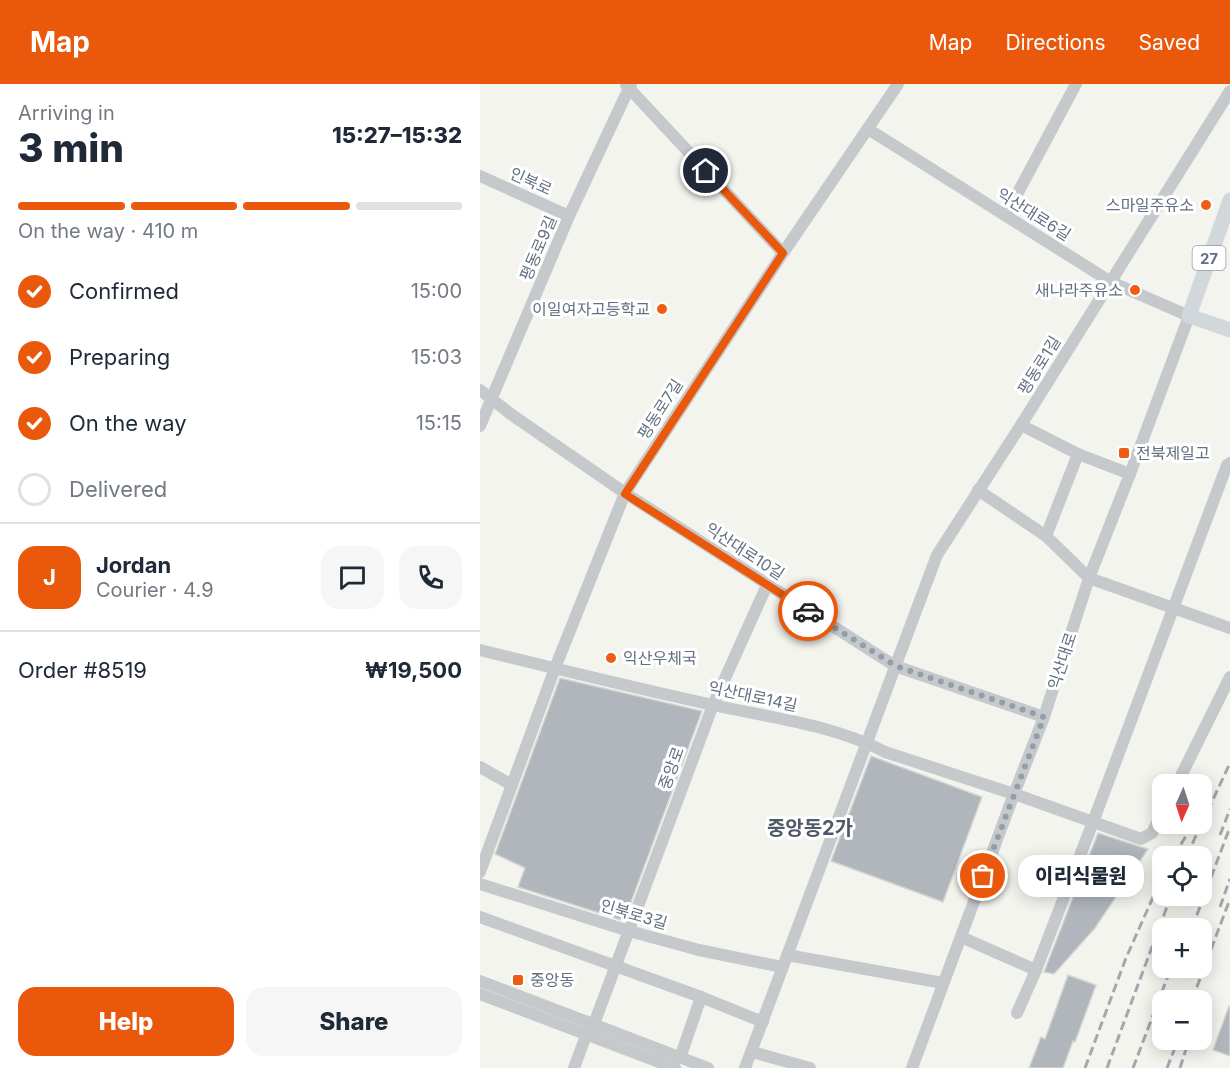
<!DOCTYPE html>
<html lang="en">
<head>
<meta charset="utf-8">
<style>
	body { margin:0; font-family:Inter,"Noto Sans KR",sans-serif; background:#f6f6f7; color:#1f2937; height:100vh; display:flex; flex-direction:column; font-size:22px; white-space:nowrap }
	* { box-sizing:border-box; margin:0 }
	p { font-size:20px; color:#747a83 }
	.icon { flex:none; width:33px; height:33px; fill:none; stroke:currentColor; stroke-width:2; stroke-linecap:round; stroke-linejoin:round }
	.map { position:relative; flex:1; overflow:hidden }
	.details { display:flex; flex-direction:column; background:#fff; width:480px }
	.details>* { flex:none }
	.needle { width:39px; rotate:183deg }
	.controls { position:absolute; left:672px; top:690px; display:grid; gap:12px }
	.controls a { display:grid; place-items:center; width:60px; height:60px; border-radius:12px; background:#fff; box-shadow:0 3px 15px #0003; font-size:30px }
	.pin { position:absolute; display:grid; place-items:center; width:51px; height:51px; color:#fff; margin:-26px; border:3px solid #fff; border-radius:50%; box-shadow:0 2px 6px #0007 }
	.courier { position:absolute; display:grid; place-items:center; width:60px; height:60px; margin:-30px; border:4px solid #ea580c; border-radius:50%; background:#fff; color:#222; box-shadow:0 2px 8px #0007 }
	.bubble { position:absolute; height:42px; border-radius:18px; background:#fff; box-shadow:0 3px 15px #0003; font-size:20px; font-weight:800; line-height:42px; text-align:center }
	.overview em { font-style:normal; font-weight:800 }
	.overview div { display:flex; flex-direction:column-reverse }
	.overview { display:flex; align-items:center; justify-content:space-between; height:102px; padding:0 18px }
	h1 { font-size:39px; font-weight:800; line-height:45px }
	.bar { display:grid; grid-template-columns:repeat(4,1fr); gap:9px 6px; align-content:center; height:72px; padding:0 18px }
	.bar i { height:8px; border-radius:4px; background:#e0e1e3 }
	.bar .on { background:#ea580c }
	.bar p { grid-column:span 4 }
	.line { display:flex; align-items:center; gap:15px; padding:0 18px; border-top:2px solid #e0e1e3 }
	.line div { flex:1 }
	.round { display:grid; place-items:center; flex:none; width:63px; height:63px; border-radius:18px; background:#f6f6f7 }
	ol { padding:0 18px; list-style:none }
	li { display:flex; align-items:center; gap:18px; height:66px }
	li p { margin-inline-start:auto }
	li .icon { padding:6px; border-radius:50%; background:#ea580c; color:#fff; stroke-width:4 }
	li:last-child { color:#747a83 }
	li i { width:33px; height:33px; border:3px solid #e0e1e3; border-radius:50% }
	.primary-button { display:flex; gap:12px; margin-top:auto; padding:12px 18px }
	.primary-button a { flex:1; height:69px; border-radius:18px; background:#ea580c; color:#fff; font-size:24px; font-weight:800; line-height:69px; text-align:center }
	.primary-button a+a { background:#f6f6f7; color:#1f2937 }
	header { display:flex; align-items:center; gap:36px; box-sizing:border-box; height:84px; padding:0 30px; background:#ea580c; color:#fff }
	header strong { font-size:28px }
	nav { display:flex; gap:33px; margin-inline-start:auto; font-size:21px }
	main { display:flex; flex:1; min-height:0 }
	.map>svg:first-child { display:block }
</style>
</head>
<body>
<header>
<strong>Map</strong>
<nav><a>Map</a><a>Directions</a><a>Saved</a></nav>
</header>
<main>
<section class="details">
<div class="overview"><div><h1>3 min</h1><p>Arriving in</p></div><em>15:27–15:32</em></div>
<div class="bar"><i class="on"></i><i class="on"></i><i class="on"></i><i></i><p>On the way · 410 m</p></div>
<ol>
<li><svg class="icon" aria-label="check" viewBox="0 0 24 24"><path d="M5 12l5 5 9-10"/></svg>Confirmed<p>15:00</p></li>
<li><svg class="icon" aria-label="check" viewBox="0 0 24 24"><path d="M5 12l5 5 9-10"/></svg>Preparing<p>15:03</p></li>
<li><svg class="icon" aria-label="check" viewBox="0 0 24 24"><path d="M5 12l5 5 9-10"/></svg>On the way<p>15:15</p></li>
<li><i></i>Delivered</li>
</ol>
<div class="line" style="height:108px"><b class="round" style="background:#ea580c;color:#fff">J</b><div><b>Jordan</b><p>Courier · 4.9</p></div><a class="round"><svg class="icon" aria-label="chat" viewBox="0 0 24 24"><path d="M4 5h16v11H9l-5 4z"/></svg></a><a class="round"><svg class="icon" aria-label="phone" viewBox="0 0 24 24"><path d="M5 4h4l2 5-3 2q2 4 5 5l2-3 5 2v4C11 20 4 13 5 4z"/></svg></a></div>
<div class="line" style="height:78px"><div>Order #8519</div><b>₩19,500</b></div>
<div class="primary-button"><a>Help</a><a>Share</a></div>
</section>
<div class="map">
<svg width="750" height="984" viewBox="0 0 750 984">
	<rect width="100%" height="100%" fill="#f4f4ef"/>
	<g fill="#b0b6bc" stroke="#d5d5d2" stroke-width="1.5">
		<polygon points="80,594 222,627 144,837 38,803 45,784 15,770"/>
		<polygon points="391,672 502,713 463,818 351,777"/>
		<polygon points="618,749 668,765 615,844 574,890 564,888"/>
		<polygon points="588,891 616,901 595,958 593,957 583,984 549,984 561,953 565,955"/>
		<polygon points="749,922 750,922 750,972 733,966"/>
	</g>
	<g fill="none" stroke-linecap="round" stroke-linejoin="round">
		<g stroke="#c6c9cc" stroke-width="12">
			<polyline points="146,1 303,169"/>
			<polyline points="388,45 631,198 709,232 650,390 609,494 564,633 534,710 432,984"/>
			<polyline points="0,92 89,132"/>
			<polyline points="526,131 596,0"/>
			<polyline points="0,306 32,331 145,409 415,582 564,633"/>
			<polyline points="541,341 598,370 650,390"/>
			<polyline points="0,342 89,132 151,0"/>
			<polyline points="498,406 566,452 609,494 750,544"/>
			<polyline points="566,452 598,370"/>
			<path d="M0 566C77 585 155 604 233 621 288 633 355 641 405 668L534 710 661 755 672 749 682 729"/>
			<polyline points="0,683 32,701"/>
			<polyline points="697,700 750,593"/>
			<polyline points="0,788 75,584 145,409 303,169 418,0"/>
			<polyline points="0,800 149,847 219,866 302,883"/>
			<polyline points="0,833 221,913 283,938"/>
			<polyline points="481,853 556,886"/>
			<polyline points="307,871 463,899"/>
			<polyline points="0,897 228,984"/>
			<polyline points="0,910 195,984"/>
			<polyline points="537,929 556,886 613,738 747,381 750,379"/>
			<polyline points="114,940 233,621 287,501"/>
			<polyline points="272,968 330,984"/>
			<polyline points="200,974 221,913"/>
			<polyline points="94,984 107,949"/>
			<polyline points="265,984 457,471 541,341 750,7"/>
		</g>
		<polyline stroke="#d2d7dc" stroke-width="15" points="750,116 709,232 750,246"/>
		<g stroke="#a3a8af" stroke-width="3" stroke-dasharray="9 4.5" stroke-linecap="butt">
			<polyline points="722,739 750,679"/>
			<polyline points="740,751 750,725"/>
			<polyline points="694,772 713,740"/>
			<polyline points="707,772 721,740"/>
			<polyline points="740,823 750,795"/>
			<polyline points="712,844 750,743"/>
			<polyline points="712,916 750,815"/>
			<polyline points="605,984 646,874 682,793"/>
			<polyline points="627,984 691,812"/>
			<polyline points="653,984 691,884"/>
			<polyline points="687,984 698,956"/>
			<polyline points="700,984 709,956"/>
		</g>
	</g>
	<g fill="none" stroke-linecap="round" stroke-linejoin="round">
		<polyline stroke="#949ea9" stroke-width="6" stroke-dasharray="0 10.8" points="328,527 416,582 564,633 503,792"/>
		<polyline stroke="#ea580c" stroke-width="8" points="226,87 303,169 145,410 328,527"/>
	</g>
	<g fill="#f05c14" stroke="#fff" stroke-width="2">
		<circle cx="726" cy="121" r="6"/>
		<circle cx="655" cy="206" r="6"/>
		<circle cx="182" cy="225" r="6"/>
		<rect x="638" y="363" width="12" height="12" rx="3"/>
		<circle cx="131" cy="574" r="6"/>
		<rect x="32" y="890" width="12" height="12" rx="3"/>
	</g>
	<g text-anchor="middle" dominant-baseline="central" stroke-width="6" stroke-linejoin="round" paint-order="stroke">
		<rect fill="#fff" stroke="#909ba8" stroke-width="1.5" x="712.5" y="162" width="33" height="24" rx="4.5"/>
		<g font-size="15" font-weight="bold" fill="#617083">
			<text x="729" y="174">27</text>
		</g>
		<g font-size="16" fill="#617083" stroke="#fff">
			<text transform="translate(51 97) rotate(24)">인북로</text>
			<text transform="translate(554 130) rotate(32)">익산대로6길</text>
			<text transform="translate(58 164) rotate(-67)">평동로9길</text>
			<text transform="translate(559 281) rotate(-58)">평동로1길</text>
			<text transform="translate(180 325) rotate(-57)">평동로7길</text>
			<text transform="translate(265 467) rotate(33)">익산대로10길</text>
			<text transform="translate(582 577) rotate(-72)">익산대로</text>
			<text transform="translate(273 612) rotate(12)">익산대로14길</text>
			<text transform="translate(191 684) rotate(-70)">중앙로</text>
			<text transform="translate(154 830) rotate(16)">인북로3길</text>
		</g>
		<g font-size="16" fill="#617083" stroke="#fff" text-anchor="end">
			<text x="714" y="121">스마일주유소</text>
			<text x="643" y="206">새나라주유소</text>
			<text x="170" y="225">이일여자고등학교</text>
			<text x="656" y="369" text-anchor="start">전북제일고</text>
			<text x="143" y="574" text-anchor="start">익산우체국</text>
			<text x="50" y="896" text-anchor="start">중앙동</text>
		</g>
		<g font-size="20" font-weight="bold" fill="#4f5a68" stroke="#fff">
			<text x="330" y="744">중앙동2가</text>
		</g>
	</g>
</svg>
<div class="controls">
<a><svg class="needle" viewBox="-14 -14 28 28"><path d="M0-13l5 13h-10z" fill="#e53935"/><path d="M0 13l5-13h-10z" fill="#747a83"/></svg></a>
<a><svg class="icon" aria-label="locate" viewBox="0 0 24 24"><circle cx="12" cy="12" r="6"/><path d="M12 2v4M12 18v4M2 12h4M18 12h4"/></svg></a>
<a>+</a>
<a>−</a>
</div>
<div class="pin" style="left:503px;top:792px;background:#ea580c"><svg class="icon" aria-label="bag" viewBox="0 0 24 24"><path d="M5 8h14l-1 12H6zM9 8a3 3 0 0 1 6 0"/></svg></div>
<div class="pin" style="left:226px;top:87px;background:#1f2937"><svg class="icon" aria-label="home" viewBox="0 0 24 24"><path d="M3 11l9-7 9 7M6 9v11h12V9"/></svg></div>
<div class="courier" style="left:328px;top:527px"><svg class="icon" aria-label="car" viewBox="0 0 24 24"><path d="M5 17H2v-5l4-1 3-4h7l3 4 3 1v5h-3M9 17h6M6 11h13"/><circle cx="7" cy="17" r="2"/><circle cx="17" cy="17" r="2"/></svg></div>
<div class="bubble" style="left:538px;top:771px;width:126px">이리식물원</div>
</div>
</main>
</body>
</html>
